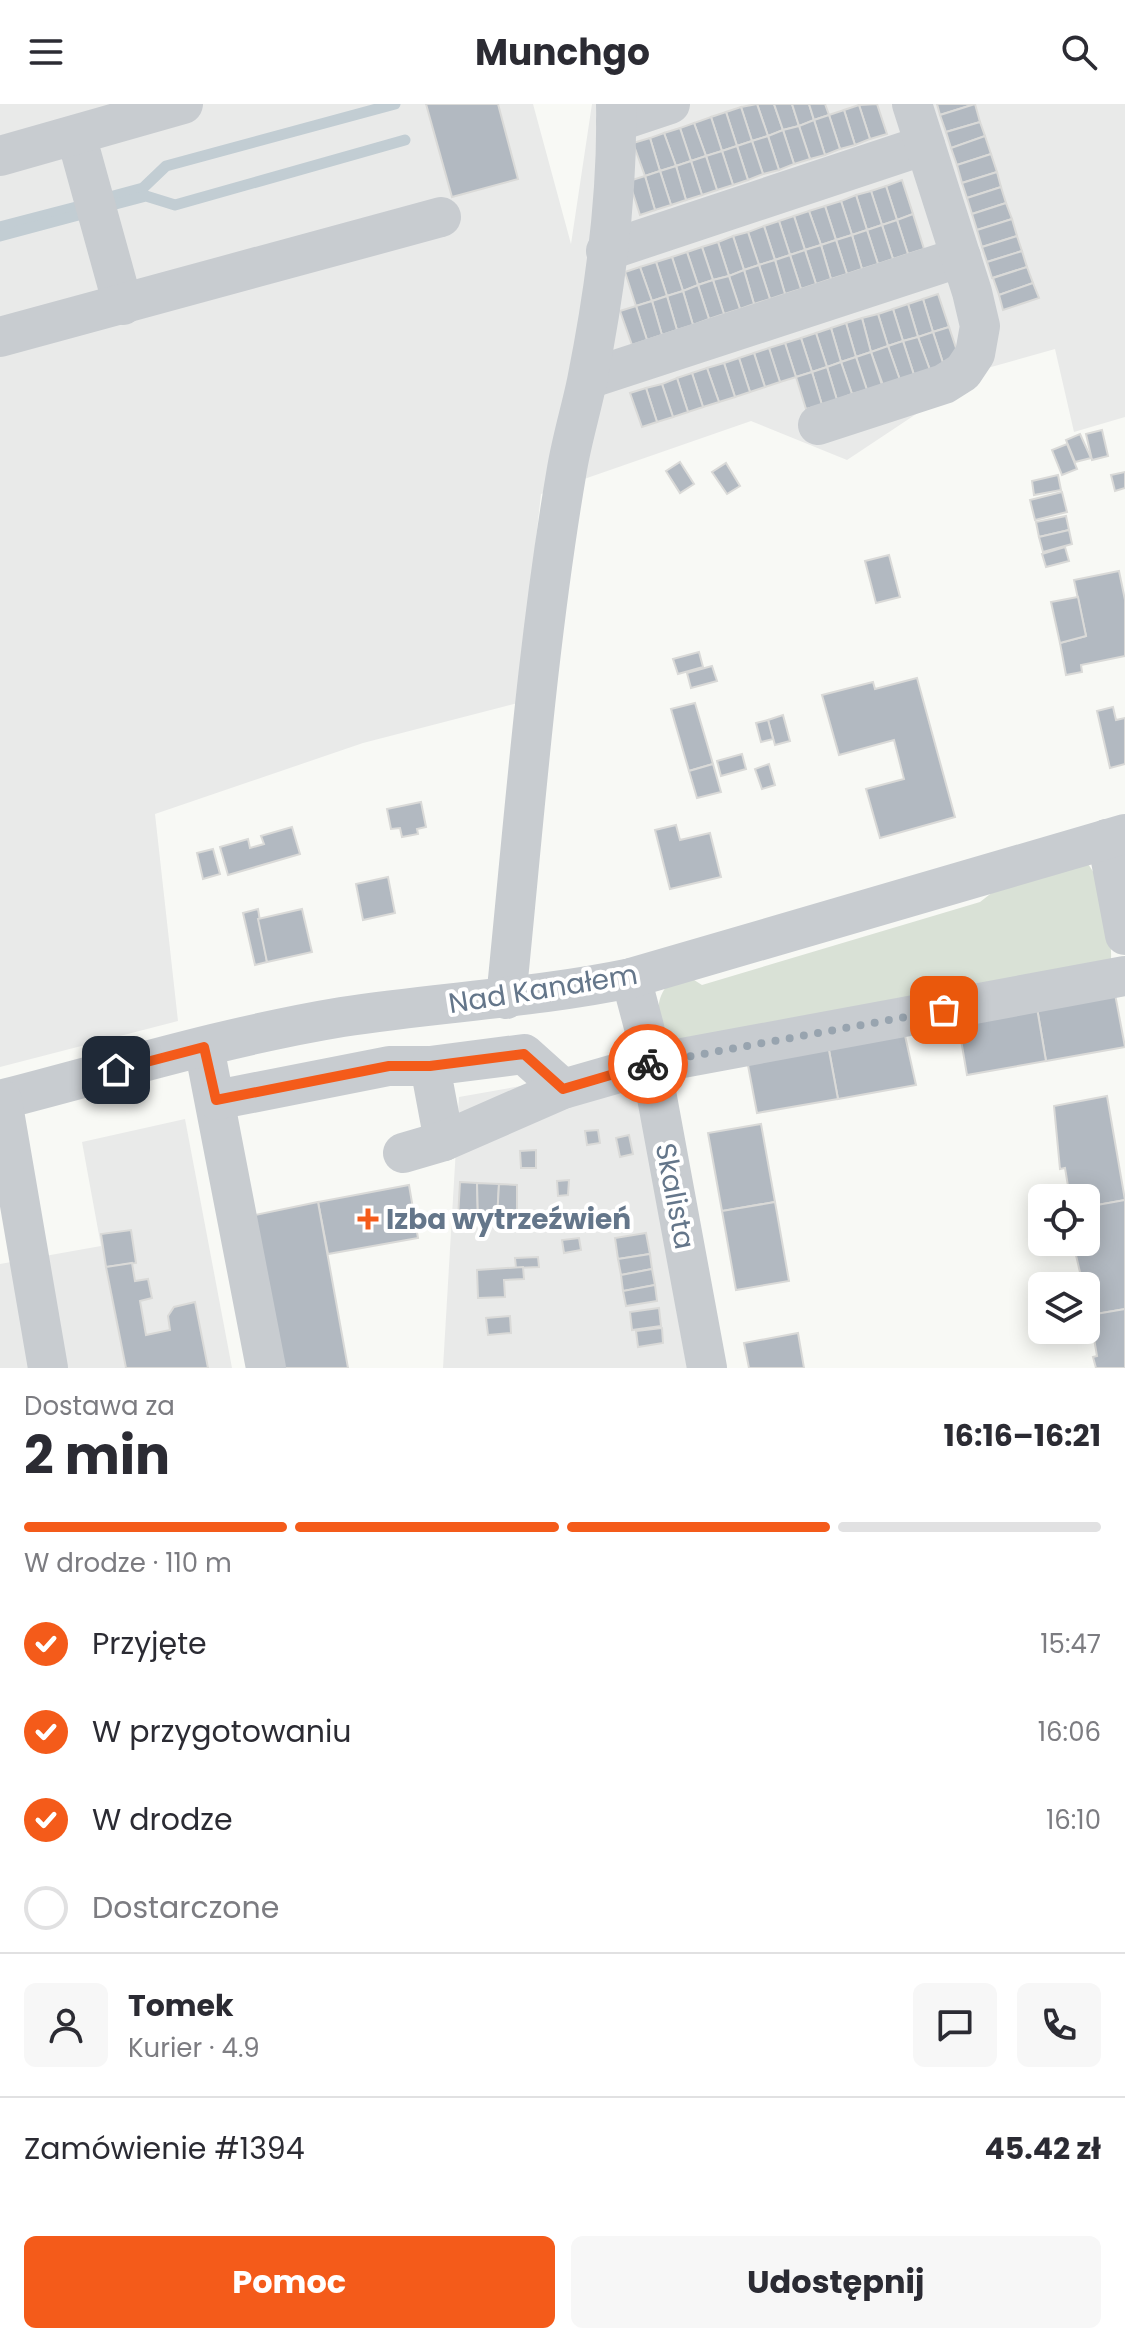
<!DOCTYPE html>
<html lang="pl">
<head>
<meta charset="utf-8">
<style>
	body { margin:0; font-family:Poppins,sans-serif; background:#f7f7f7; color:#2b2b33; height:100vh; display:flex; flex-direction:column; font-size:30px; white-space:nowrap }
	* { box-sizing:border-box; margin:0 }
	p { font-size:26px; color:#7c7c81 }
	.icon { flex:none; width:44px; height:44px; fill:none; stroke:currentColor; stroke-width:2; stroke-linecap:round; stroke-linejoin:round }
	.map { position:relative; height:1264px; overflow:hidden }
	.side { display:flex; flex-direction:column; background:#fff; flex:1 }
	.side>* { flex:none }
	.buttons { position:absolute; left:1028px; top:1080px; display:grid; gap:16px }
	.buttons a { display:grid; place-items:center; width:72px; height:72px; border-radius:12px; background:#fff; box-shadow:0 4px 20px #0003; font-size:40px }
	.pin { position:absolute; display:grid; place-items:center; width:68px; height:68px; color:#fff; margin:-34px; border-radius:16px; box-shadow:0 4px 12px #0006 }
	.courier { position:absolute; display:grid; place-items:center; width:80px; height:80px; margin:-40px; border:6px solid #f45b1a; border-radius:50%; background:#fff; color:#222; box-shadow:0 2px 10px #0007 }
	.overview em { font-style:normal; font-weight:700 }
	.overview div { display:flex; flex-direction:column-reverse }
	.overview { display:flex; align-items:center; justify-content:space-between; height:136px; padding:0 24px }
	h1 { font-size:52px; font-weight:700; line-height:60px }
	.bar { display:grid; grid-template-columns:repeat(4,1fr); gap:12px 8px; align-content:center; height:96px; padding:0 24px }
	.bar i { height:10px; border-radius:6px; background:#e1e1e2 }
	.bar .current { background:#f45b1a }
	.bar p { grid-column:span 4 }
	.line { display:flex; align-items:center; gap:20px; padding:0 24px; border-top:2px solid #e1e1e2 }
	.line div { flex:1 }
	.round { display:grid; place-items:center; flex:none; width:84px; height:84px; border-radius:12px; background:#f7f7f7 }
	ol { padding:0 24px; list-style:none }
	li { display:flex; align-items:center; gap:24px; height:88px }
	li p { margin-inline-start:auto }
	li .icon { padding:8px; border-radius:50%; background:#f45b1a; color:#fff; stroke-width:4 }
	li:last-child { color:#7c7c81 }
	li i { width:44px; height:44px; border:4px solid #e1e1e2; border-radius:50% }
	.primary-button { display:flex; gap:16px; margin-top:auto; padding:16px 24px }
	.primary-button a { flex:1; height:92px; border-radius:12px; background:#f45b1a; color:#fff; font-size:32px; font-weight:700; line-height:92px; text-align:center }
	.primary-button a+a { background:#f7f7f7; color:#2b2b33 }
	header { display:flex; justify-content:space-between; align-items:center; height:104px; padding:0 24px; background:#fff; font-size:36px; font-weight:700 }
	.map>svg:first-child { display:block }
</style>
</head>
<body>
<header><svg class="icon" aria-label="menu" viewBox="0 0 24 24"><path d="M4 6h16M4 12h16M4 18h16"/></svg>Munchgo<svg class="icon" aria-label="search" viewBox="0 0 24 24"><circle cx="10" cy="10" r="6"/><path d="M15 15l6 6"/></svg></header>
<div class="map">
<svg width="1125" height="1264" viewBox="0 0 1125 1264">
	<rect width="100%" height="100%" fill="#f8f9f5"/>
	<g fill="#e9eae9">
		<polygon points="0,0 533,0 571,140 592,0 1125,0 1125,313 1074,328 1055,245 984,265 847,356 751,317 541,390 518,599 363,639 155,710 178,917 0,963"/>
		<polygon points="633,962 687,1264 443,1264 459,993"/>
		<polygon points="185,1015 232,1264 0,1264 0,1160 101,1142 82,1038"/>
	</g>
	<path fill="#d9e1d6" d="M1086 758C1105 778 1112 828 1111 856L665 939C655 910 653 886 683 869L702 881 980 798 1016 770Z"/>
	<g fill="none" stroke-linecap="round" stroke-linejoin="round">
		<g stroke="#c2cdd3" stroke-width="11">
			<polyline points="106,94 143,84 166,62 395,0"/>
			<polyline points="108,102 146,92 175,101 405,36"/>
			<polyline points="0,123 84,101"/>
			<polyline points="0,132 86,109"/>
		</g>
	</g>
	<g fill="#b2b9c1" stroke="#dadad8" stroke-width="2">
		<polygon points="426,0 498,0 518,75 452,93"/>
		<polygon points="757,0 774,0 783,26 768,32"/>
		<polygon points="757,0 768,32 752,37 741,3"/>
		<polygon points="774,0 792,0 799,22 783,26"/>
		<polygon points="792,0 809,0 814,16 799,22"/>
		<polygon points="809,0 825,0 829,11 814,16"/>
		<polygon points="877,0 887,30 870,35 859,1"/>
		<polygon points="937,0 975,0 940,11"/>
		<polygon points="975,0 980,18 946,28 940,11"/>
		<polygon points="859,1 870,35 855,41 844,6"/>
		<polygon points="741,3 752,37 737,42 726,8"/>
		<polygon points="844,6 855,41 840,45 829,11"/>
		<polygon points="726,8 737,42 722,47 711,13"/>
		<polygon points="829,11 840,45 825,51 814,16"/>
		<polygon points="711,13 722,47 706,52 694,19"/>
		<polygon points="814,16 825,51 810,55 799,22"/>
		<polygon points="980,18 985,32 951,44 946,28"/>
		<polygon points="694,19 706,52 691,57 680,24"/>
		<polygon points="799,22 810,55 794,60 783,26"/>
		<polygon points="680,24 691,57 676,62 664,29"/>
		<polygon points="783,26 794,60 779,66 768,32"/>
		<polygon points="664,29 676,62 660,67 650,34"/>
		<polygon points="768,32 779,66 763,70 752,37"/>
		<polygon points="985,32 991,50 957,61 951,44"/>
		<polygon points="650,34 660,67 645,72 633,39"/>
		<polygon points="752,37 763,70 748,76 737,42"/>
		<polygon points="737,42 748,76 733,81 722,47"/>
		<polygon points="722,47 733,81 717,86 706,52"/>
		<polygon points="991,50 997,68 962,79 957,61"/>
		<polygon points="706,52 717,86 702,91 691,57"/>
		<polygon points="691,57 702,91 686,96 676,62"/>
		<polygon points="676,62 686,96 671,101 660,67"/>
		<polygon points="660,67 671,101 655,106 645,72"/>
		<polygon points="997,68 1001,83 967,94 962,79"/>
		<polygon points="645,72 655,106 640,111 629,77"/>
		<polygon points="902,76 913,110 897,116 886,82"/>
		<polygon points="886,82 897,116 882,121 871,87"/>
		<polygon points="1001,83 1006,99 972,110 967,94"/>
		<polygon points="871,87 882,121 867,126 856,91"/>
		<polygon points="856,91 867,126 852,131 841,97"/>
		<polygon points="841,97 852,131 836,136 825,102"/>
		<polygon points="1006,99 1012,115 977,126 972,110"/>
		<polygon points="825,102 836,136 821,141 809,107"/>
		<polygon points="809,107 821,141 805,146 794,112"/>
		<polygon points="913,110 924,145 908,150 897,116"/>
		<polygon points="794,112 805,146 790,151 779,117"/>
		<polygon points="1012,115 1017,132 982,143 977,126"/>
		<polygon points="897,116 908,150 893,155 882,121"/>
		<polygon points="779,117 790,151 775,156 764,122"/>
		<polygon points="882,121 893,155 878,160 867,126"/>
		<polygon points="764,122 775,156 759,161 748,128"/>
		<polygon points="867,126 878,160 862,165 852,131"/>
		<polygon points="748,128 759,161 744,166 733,132"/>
		<polygon points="852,131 862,165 847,170 836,136"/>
		<polygon points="733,132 744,166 729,172 718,138"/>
		<polygon points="1017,132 1022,147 987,158 982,143"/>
		<polygon points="836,136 847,170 831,175 821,141"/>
		<polygon points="718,138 729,172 713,176 702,143"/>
		<polygon points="821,141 831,175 816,180 805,146"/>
		<polygon points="702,143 713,176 698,181 687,148"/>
		<polygon points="805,146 816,180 801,185 790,151"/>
		<polygon points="1022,147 1027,163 992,174 987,158"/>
		<polygon points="687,148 698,181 683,187 672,153"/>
		<polygon points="790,151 801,185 785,190 775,156"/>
		<polygon points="672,153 683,187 667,192 656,158"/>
		<polygon points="775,156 785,190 770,195 759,161"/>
		<polygon points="656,158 667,192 652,197 640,163"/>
		<polygon points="759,161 770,195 754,200 744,166"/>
		<polygon points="640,163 652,197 636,202 625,168"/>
		<polygon points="1027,163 1033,179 999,191 993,174"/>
		<polygon points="744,166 754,200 740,205 729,172"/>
		<polygon points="729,172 740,205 724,210 713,176"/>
		<polygon points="713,176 724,210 709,215 698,181"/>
		<polygon points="1033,179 1039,194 1003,206 999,191"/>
		<polygon points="698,181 709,215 693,221 683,187"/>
		<polygon points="683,187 693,221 677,226 667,192"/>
		<polygon points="938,190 949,223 933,228 923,195"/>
		<polygon points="667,192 677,226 662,231 652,197"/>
		<polygon points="923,195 933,228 918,233 908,200"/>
		<polygon points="652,197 662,231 647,236 636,202"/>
		<polygon points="908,200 918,233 903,237 893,205"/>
		<polygon points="636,202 647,236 632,241 620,207"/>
		<polygon points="893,205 903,237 888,242 878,210"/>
		<polygon points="878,210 888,242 871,248 862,214"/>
		<polygon points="862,214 871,248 856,253 846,219"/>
		<polygon points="846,219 856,253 841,258 831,224"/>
		<polygon points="949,223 960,256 944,262 933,228"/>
		<polygon points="831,224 841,258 827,263 816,229"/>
		<polygon points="933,228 944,262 930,266 918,233"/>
		<polygon points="816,229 827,263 812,268 801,234"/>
		<polygon points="918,233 930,266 914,271 903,237"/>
		<polygon points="801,234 812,268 796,273 785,239"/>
		<polygon points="903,237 914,271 900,276 888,242"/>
		<polygon points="785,239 796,273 780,278 769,244"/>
		<polygon points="888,242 900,276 883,281 871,248"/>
		<polygon points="769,244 780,278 765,283 754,249"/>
		<polygon points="871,248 882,281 867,286 856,253"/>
		<polygon points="754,249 765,283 750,288 739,254"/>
		<polygon points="856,253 867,286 852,290 841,258"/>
		<polygon points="739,254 750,288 735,293 724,259"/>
		<polygon points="841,258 852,290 837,296 827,263"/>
		<polygon points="724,259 735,293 719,298 707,264"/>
		<polygon points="827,263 837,296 822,301 812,268"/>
		<polygon points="707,264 719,298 703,303 692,269"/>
		<polygon points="812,268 822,301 806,305 796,273"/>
		<polygon points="692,269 703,303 688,308 677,274"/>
		<polygon points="677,274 688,308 673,313 662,280"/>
		<polygon points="662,280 673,313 657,318 646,284"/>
		<polygon points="646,284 657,318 642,323 630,289"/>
		<polygon points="1102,326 1108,352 1092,356 1086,330"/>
		<polygon points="1080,330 1091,354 1075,358 1066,336"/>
		<polygon points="1067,340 1077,365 1062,371 1052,346"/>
		<polygon points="680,358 694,380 680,389 666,367"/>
		<polygon points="726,359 740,382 727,390 712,368"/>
		<polygon points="1125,368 1125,384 1115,387 1111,371"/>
		<polygon points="1058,371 1061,386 1034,391 1032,377"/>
		<polygon points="1062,388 1067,408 1035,416 1030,396"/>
		<polygon points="1066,412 1069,426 1039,433 1036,418"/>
		<polygon points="1069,426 1072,440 1043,448 1039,433"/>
		<polygon points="1065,443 1069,457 1046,463 1042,450"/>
		<polygon points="889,451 900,493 876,499 865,457"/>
		<polygon points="1119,467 1125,496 1125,552 1081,561 1082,568 1066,571 1060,539 1086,532 1074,476"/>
		<polygon points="1078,493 1086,532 1060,539 1051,498"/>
		<polygon points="699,548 703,563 678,570 673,555"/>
		<polygon points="712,562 717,577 691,584 687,569"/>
		<polygon points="917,574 955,713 880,734 866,685 904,675 894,636 839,651 822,591 873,578 875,585"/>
		<polygon points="695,599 713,660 689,667 671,605"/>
		<polygon points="1113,603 1116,616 1125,614 1125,660 1110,664 1097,607"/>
		<polygon points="783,611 790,637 775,641 768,616"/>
		<polygon points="768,616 773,635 761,638 756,619"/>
		<polygon points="742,650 746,665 721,672 717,657"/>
		<polygon points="713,660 721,688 697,694 689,667"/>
		<polygon points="769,660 775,681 762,685 755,665"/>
		<polygon points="421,698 426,723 417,725 418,730 402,733 400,724 391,725 387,705"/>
		<polygon points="676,721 680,736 710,729 721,773 670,785 655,726"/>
		<polygon points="292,723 300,750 228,771 220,743 248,735 250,744 264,740 261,732"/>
		<polygon points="213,745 220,770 203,775 197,749"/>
		<polygon points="388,773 395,809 363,816 356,780"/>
		<polygon points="258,805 267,858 255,861 243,809"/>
		<polygon points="302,805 312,848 267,858 258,815"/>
		<polygon points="1115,890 1125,943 1046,957 1037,904"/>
		<polygon points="1037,904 1046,957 967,971 958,918"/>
		<polygon points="904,927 916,981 838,995 828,941"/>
		<polygon points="828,941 838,995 757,1009 747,956"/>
		<polygon points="1107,992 1125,1096 1086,1103 1086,1094 1070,1094 1065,1064 1060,1065 1054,1002"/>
		<polygon points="761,1020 775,1098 722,1107 708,1029"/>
		<polygon points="598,1026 600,1039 587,1041 585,1027"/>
		<polygon points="629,1031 633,1050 620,1053 616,1034"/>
		<polygon points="536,1046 536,1064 521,1064 520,1047"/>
		<polygon points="569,1076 568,1091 558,1092 557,1077"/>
		<polygon points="460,1078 477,1079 478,1115 458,1114"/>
		<polygon points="477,1079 499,1080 497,1115 478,1115"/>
		<polygon points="499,1080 517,1081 517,1115 497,1115"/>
		<polygon points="409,1081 418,1134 328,1150 318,1098"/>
		<polygon points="1125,1096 1125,1205 1090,1211 1075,1147 1079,1146 1077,1138 1086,1138 1086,1103"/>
		<polygon points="318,1098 348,1264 278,1264 250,1112"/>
		<polygon points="775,1098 789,1177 736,1186 722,1107"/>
		<polygon points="131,1126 136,1159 106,1163 101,1130"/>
		<polygon points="646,1129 650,1150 618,1155 615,1134"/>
		<polygon points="579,1134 581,1146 564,1149 562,1136"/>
		<polygon points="650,1150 652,1165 621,1171 618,1155"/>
		<polygon points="538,1153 539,1163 516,1164 515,1154"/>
		<polygon points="132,1159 135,1177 148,1175 152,1194 140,1197 146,1231 170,1226 168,1212 174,1203 195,1198 208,1264 126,1264 106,1163"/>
		<polygon points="523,1163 524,1175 504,1176 505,1193 478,1194 477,1166"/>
		<polygon points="652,1165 655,1181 623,1187 621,1171"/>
		<polygon points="655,1181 657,1197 626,1202 623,1187"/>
		<polygon points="659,1204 661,1222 632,1226 630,1208"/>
		<polygon points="1125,1205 1125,1264 1096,1264 1093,1253 1097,1252 1090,1211"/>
		<polygon points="510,1212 511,1229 488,1231 486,1214"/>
		<polygon points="662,1224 663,1239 638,1243 636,1227"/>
		<polygon points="798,1229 804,1264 749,1264 744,1239"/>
	</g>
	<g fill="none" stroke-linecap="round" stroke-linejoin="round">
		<g stroke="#c8ccd0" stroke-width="40">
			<polyline points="616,18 670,0"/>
			<polyline points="76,31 123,201"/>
			<polyline points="0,52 183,0"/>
			<polyline points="606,147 925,41"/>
			<polyline points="0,233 441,113"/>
			<polyline points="588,275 961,153"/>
			<polyline points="818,321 944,280 963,268 975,250 980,222 972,188 912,0"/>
			<polyline points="1107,735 1125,831"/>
			<polyline points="631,874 644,923 707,1264"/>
			<path d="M506 895C524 718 537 540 567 365 572 335 581 306 587 277 605 187 618 91 616 0"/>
			<polyline points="204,943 266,1264"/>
			<path d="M0 996C113 967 227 932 342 913 438 898 535 894 631 874L1125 730"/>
			<polyline points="2,996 48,1264"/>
			<polyline points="216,996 389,962 430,962"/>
			<polyline points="444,1037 430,962 524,950 563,985"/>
			<polyline points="403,1049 444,1037 563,985 650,960 1125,872"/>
		</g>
	</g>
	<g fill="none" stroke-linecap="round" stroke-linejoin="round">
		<polyline stroke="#98a4af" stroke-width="8" stroke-dasharray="0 14.4" points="648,960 944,906"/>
		<polyline stroke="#f45b1a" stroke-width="10" points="116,966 204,943 216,996 389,962 430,962 524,950 563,985 648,960"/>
	</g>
	<path fill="#f45b1a" stroke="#fff" stroke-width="3" d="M364 1103h8v8h8v8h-8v8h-8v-8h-8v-8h8z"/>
	<g text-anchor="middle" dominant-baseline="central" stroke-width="8" stroke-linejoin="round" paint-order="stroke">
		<g font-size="28" fill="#64768a" stroke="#fff">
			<text transform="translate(543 885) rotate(-9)">Nad Kanałem</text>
			<text transform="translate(675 1092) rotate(79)">Skalista</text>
		</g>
		<g font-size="28" font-weight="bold" fill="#64768a" stroke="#fff" text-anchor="start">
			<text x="386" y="1115">Izba wytrzeźwień</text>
		</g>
	</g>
</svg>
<div class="buttons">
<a><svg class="icon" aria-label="locate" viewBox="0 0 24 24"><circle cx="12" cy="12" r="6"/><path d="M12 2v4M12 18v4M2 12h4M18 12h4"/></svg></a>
<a><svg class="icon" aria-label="layers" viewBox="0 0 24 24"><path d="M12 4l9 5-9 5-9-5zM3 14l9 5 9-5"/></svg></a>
</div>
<div class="pin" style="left:944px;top:906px;background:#ea580c"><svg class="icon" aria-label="bag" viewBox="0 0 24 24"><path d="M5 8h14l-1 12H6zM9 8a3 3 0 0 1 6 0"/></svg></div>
<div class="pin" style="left:116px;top:966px;background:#1f2937"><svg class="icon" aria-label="home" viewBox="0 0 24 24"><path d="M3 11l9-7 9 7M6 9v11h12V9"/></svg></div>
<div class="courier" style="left:648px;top:960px"><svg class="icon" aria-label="bike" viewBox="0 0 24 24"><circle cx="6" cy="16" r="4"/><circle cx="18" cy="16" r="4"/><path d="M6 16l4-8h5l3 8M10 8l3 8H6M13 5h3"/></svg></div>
</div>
<section class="side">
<div class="overview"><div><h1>2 min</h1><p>Dostawa za</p></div><em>16:16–16:21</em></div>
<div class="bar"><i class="current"></i><i class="current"></i><i class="current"></i><i></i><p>W drodze · 110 m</p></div>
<ol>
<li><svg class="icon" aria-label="check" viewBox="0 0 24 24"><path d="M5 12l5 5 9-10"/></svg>Przyjęte<p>15:47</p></li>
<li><svg class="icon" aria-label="check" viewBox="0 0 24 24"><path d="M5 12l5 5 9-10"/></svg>W przygotowaniu<p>16:06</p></li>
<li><svg class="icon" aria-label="check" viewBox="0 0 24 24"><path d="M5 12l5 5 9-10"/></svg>W drodze<p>16:10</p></li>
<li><i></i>Dostarczone</li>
</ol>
<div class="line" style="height:144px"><a class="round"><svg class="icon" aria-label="person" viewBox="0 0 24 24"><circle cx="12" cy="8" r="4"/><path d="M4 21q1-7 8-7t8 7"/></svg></a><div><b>Tomek</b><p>Kurier · 4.9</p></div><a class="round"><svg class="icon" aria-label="chat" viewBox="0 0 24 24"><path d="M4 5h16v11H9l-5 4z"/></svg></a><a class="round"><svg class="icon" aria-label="phone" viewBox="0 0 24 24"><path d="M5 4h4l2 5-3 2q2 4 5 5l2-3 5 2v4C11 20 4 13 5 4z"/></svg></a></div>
<div class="line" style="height:104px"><div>Zamówienie #1394</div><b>45.42 zł</b></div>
<div class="primary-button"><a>Pomoc</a><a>Udostępnij</a></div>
</section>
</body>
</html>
